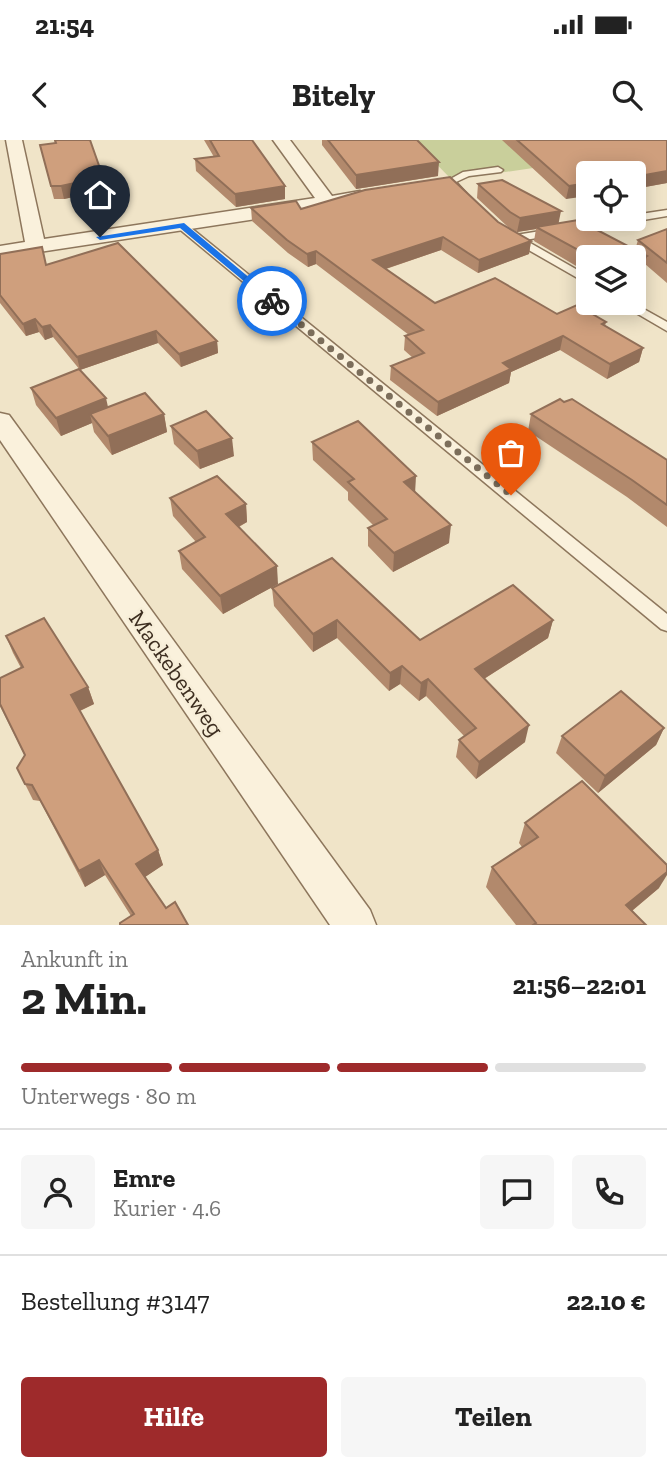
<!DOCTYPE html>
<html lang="de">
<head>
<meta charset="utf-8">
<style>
	body { margin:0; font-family:"Zilla Slab",serif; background:#f6f6f6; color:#222; height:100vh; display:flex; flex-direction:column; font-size:26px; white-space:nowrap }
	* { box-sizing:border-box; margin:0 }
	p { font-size:23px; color:#767676 }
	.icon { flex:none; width:38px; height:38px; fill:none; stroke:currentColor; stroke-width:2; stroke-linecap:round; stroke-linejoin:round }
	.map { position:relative; height:785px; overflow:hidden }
	.details { display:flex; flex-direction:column; background:#fff; flex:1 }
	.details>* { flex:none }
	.buttons { position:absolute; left:576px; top:21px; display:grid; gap:14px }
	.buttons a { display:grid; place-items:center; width:70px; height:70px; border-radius:7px; background:#fff; box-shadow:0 4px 18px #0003; font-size:35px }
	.pin { position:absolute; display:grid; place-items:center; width:60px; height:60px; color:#fff; margin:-72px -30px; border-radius:50% 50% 50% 0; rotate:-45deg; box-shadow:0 0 7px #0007 }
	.pin .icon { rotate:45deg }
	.courier { position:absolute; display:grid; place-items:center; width:70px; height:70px; margin:-35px; border:5px solid #1a73e8; border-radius:50%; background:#fff; color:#222; box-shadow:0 2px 9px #0007 }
	.headline em { font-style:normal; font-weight:700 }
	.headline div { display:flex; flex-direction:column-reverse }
	.headline { display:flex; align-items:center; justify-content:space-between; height:119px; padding:0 21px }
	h1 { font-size:46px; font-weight:700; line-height:52px }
	.bar { display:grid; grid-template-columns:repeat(4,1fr); gap:10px 7px; align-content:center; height:84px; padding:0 21px }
	.bar i { height:9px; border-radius:5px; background:#e0e0e0 }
	.bar .on { background:#9e2a2b }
	.bar p { grid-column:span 4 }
	.line { display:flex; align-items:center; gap:18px; padding:0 21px; border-top:2px solid #e0e0e0 }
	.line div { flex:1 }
	.round { display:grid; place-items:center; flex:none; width:74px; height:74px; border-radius:7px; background:#f6f6f6 }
	.cta { display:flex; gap:14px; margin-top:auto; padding:14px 21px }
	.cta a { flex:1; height:80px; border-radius:7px; background:#9e2a2b; color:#fff; font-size:28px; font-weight:700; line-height:80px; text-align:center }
	.cta a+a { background:#f6f6f6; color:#222 }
	.status { display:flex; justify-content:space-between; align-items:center; height:49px; padding:0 35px; background:#fff; direction:ltr }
	.status svg { height:19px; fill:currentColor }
	header { display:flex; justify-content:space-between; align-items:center; height:91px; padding:0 21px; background:#fff; font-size:32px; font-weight:700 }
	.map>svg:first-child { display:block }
</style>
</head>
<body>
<div class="status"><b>21:54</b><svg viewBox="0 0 49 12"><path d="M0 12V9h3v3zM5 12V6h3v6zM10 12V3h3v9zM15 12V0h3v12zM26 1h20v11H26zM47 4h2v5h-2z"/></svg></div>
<header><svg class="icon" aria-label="back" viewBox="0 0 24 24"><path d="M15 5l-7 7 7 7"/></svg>Bitely<svg class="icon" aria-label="search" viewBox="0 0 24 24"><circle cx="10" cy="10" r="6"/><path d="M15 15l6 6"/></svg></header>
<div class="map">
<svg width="667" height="785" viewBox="0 0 667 785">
	<rect width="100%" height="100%" fill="#f0e4c8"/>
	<polygon fill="#c9cf9b" points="413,0 667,0 667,8 452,40"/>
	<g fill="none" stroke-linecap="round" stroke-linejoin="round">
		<g stroke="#8d765c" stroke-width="3">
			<g id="service">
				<polygon points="498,27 503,30 501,32 469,36 456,42 466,53 466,57 460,57 445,42 463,32"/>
				<polygon points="667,70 667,76 525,100 588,136 588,144 506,97 511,94 516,95 614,79 634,79 634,75"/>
				<polygon points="177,83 185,83 667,474 667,491 661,489 177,87"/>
				<polygon points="619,163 633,163 667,182 667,191"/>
			</g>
		</g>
		<g stroke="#8d765c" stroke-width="3">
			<g id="minor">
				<polygon points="6,0 22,0 44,99 315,58 273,0 290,0 332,56 360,51 369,57 360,63 0,118 0,106 25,102"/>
				<polygon points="0,273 9,275 370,770 376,785 330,785 0,300"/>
			</g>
		</g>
		<use href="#service" fill="#faf1dc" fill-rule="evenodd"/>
		<use href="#minor" fill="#faf1dc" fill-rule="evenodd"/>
	</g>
	<g fill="#b2896c">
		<polygon points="54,0 90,0 106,50 64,59 54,59 40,5 55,3"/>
		<polygon points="204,0 252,0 285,46 285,59 236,67 196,31 195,19 214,17"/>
		<polygon points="322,0 417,0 438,36 356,49 322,5"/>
		<polygon points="502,0 667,0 667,43 634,49 634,33 566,59"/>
		<polygon points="478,44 559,83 635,110 638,100 667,89 667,143 645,124 643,131 634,135 634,117 588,117 588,133 534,101 536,89 517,92 508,87 477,58"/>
		<polygon points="251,68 301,69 498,82 531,101 529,114 478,133 441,110 386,129 435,163 557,174 606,182 605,186 643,208 639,222 607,239 560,210 511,232 509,243 437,276 390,240 391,226 413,218 404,210 405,196 409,195 316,124 308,127 288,113 252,81"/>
		<polygon points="0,114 46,125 217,201 218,213 181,227 158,203 80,230 53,197 45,200 39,192 26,196 0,163"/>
		<polygon points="31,248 108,267 164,274 167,292 112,315 94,292 92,283 61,296 36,265"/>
		<polygon points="531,274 667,320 667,387 627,357 528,291"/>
		<polygon points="171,286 234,316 200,329 174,304"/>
		<polygon points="312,302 415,352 449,403 393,432 368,406 368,388 373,385 348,360 348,352 313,320"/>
		<polygon points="170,358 246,364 247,382 239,387 278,444 223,474 182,429 179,411 196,402 173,376"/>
		<polygon points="272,448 420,500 553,480 548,498 484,539 525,602 476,639 456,617 459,600 465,597 426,556 419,561 400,544 389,551 337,498 313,512 274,466"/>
		<polygon points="6,496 88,547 94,564 80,571 158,710 163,725 145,737 166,768 188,785 131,776 105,735 85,747 40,661 33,660 17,628 25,616 0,566 0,538 21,528 13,513"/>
		<polygon points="664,588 656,605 598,653 556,613 562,596"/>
		<polygon points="525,683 659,748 632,771 646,785 516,785 486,747 492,727 522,707 519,703"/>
	</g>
	<g fill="#916f58">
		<polygon points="439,22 438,36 356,49 356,35"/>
		<polygon points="667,31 667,43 634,49 634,37"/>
		<polygon points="103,37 106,50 64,59 61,46"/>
		<polygon points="588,43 588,56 566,59 569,46"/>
		<polygon points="285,46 285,59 236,67 235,54"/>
		<polygon points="561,71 558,86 536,87 536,89 517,92 520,78"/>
		<polygon points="443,97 441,110 373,133 373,120"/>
		<polygon points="531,101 529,114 478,133 479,120"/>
		<polygon points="316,111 316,124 308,127 307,114"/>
		<polygon points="647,116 643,131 634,135 634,122"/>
		<polygon points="35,179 39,192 26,196 23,184"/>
		<polygon points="50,185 53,197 45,200 42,187"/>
		<polygon points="156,191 158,203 80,230 77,217"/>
		<polygon points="563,196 560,210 511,232 509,243 437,276 438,262 503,223"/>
		<polygon points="217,201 218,213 181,227 179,214"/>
		<polygon points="643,208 639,222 607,239 610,224"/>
		<polygon points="106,258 110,276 90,274 92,283 61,296 56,278"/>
		<polygon points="164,274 167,292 112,315 108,296"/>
		<polygon points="232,298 234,316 200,329 197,311"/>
		<polygon points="416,336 415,354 404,342"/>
		<polygon points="246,364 247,382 228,392 226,374"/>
		<polygon points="451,385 449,403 393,432 394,413"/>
		<polygon points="277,426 278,444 223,474 220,456"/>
		<polygon points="337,480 337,498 313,512 313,494"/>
		<polygon points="553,480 548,498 471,547 475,529"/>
		<polygon points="402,526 400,544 389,551 390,533"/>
		<polygon points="428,539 426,556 419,561 421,543"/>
		<polygon points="88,547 94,564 77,572 71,555"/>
		<polygon points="529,585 525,602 476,639 479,622"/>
		<polygon points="664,588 656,605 598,653 605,636"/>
		<polygon points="158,710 163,725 142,739 136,724"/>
		<polygon points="99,720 105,735 85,747 79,731"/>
		<polygon points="667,732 667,735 659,748 616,784 626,765"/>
	</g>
	<g fill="#cf9f7d" stroke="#916f58" stroke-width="2">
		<polygon points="55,0 90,0 103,37 61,46 51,46 40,5 56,3"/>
		<polygon points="210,0 252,0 285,46 235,54 195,19 219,16"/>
		<polygon points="328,0 417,0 439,22 356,35"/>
		<polygon points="517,0 667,0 667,31 634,37 634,33 588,33 588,43 569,46"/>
		<polygon points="450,37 498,82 531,101 479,120 443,97 373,120 435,163 495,138 557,174 577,165 606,182 602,184 643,208 610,224 563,196 503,223 511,229 438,262 391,226 424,213 405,196 423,190 316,111 307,114 287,100 251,68 296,61 301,69 365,50"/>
		<polygon points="502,40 561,71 520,78 510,72 478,44"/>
		<polygon points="578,80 647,116 634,122 634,117 591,117 536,87"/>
		<polygon points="667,89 667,123 638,100"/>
		<polygon points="118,103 217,201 179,214 156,191 77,217 50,185 42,187 35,179 23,184 0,155 0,114 42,107 46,125"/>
		<polygon points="79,229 106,258 56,278 31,248"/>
		<polygon points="145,253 164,274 108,296 90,274"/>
		<polygon points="560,259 564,262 572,259 667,320 667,365 632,340 531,274"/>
		<polygon points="206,271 232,298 197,311 171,286"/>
		<polygon points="358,281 416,336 404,342 451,385 394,413 368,388 387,379 348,342 354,339 312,302"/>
		<polygon points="217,336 246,364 226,374 277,426 220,456 179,411 205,397 170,358"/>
		<polygon points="332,418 420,500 513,445 553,480 475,529 529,585 479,622 459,600 476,588 428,539 421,543 402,526 390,533 337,480 313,494 272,448"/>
		<polygon points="44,478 88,547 71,555 158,710 136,724 166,768 175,762 188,785 120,785 120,783 134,774 99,720 79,731 32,645 25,644 17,628 25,615 0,564 0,538 23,527 6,496"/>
		<polygon points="621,551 664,588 605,636 562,596"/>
		<polygon points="582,641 667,725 667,732 626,765 646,785 533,785 536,783 492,727 538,697 525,683"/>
	</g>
	<polygon fill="#1a73e8" points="184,83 275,159 275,162 269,162 180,88 100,100 96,97"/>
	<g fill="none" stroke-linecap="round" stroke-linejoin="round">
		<polyline stroke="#7c6e5b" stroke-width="7" stroke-dasharray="0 12.6" points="272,161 511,355"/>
	</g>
	<g text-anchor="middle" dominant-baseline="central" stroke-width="5" stroke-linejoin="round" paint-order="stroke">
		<g font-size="24" fill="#3d2e20" stroke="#f7eed8">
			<text transform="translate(177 533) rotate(55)">Mackebenweg</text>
		</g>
	</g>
</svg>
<div class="buttons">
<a><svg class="icon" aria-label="locate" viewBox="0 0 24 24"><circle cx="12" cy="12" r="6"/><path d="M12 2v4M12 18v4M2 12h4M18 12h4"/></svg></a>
<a><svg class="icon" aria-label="layers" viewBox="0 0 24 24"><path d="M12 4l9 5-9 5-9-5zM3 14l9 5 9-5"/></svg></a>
</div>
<div class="pin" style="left:511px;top:355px;background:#ea580c"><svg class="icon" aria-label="bag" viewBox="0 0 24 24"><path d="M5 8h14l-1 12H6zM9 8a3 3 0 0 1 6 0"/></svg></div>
<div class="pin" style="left:100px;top:97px;background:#1f2937"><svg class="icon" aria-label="home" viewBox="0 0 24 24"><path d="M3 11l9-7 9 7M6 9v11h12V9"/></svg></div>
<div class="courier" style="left:272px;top:161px"><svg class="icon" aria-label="bike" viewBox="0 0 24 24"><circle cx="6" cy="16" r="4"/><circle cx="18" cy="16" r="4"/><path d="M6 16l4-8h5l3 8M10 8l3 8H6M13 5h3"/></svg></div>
</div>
<section class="details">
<div class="headline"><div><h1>2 Min.</h1><p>Ankunft in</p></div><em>21:56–22:01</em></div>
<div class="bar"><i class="on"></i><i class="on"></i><i class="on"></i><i></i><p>Unterwegs · 80 m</p></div>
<div class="line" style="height:126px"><a class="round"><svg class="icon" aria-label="person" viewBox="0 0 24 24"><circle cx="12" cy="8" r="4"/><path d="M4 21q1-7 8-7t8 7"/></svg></a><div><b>Emre</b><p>Kurier · 4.6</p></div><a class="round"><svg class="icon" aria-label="chat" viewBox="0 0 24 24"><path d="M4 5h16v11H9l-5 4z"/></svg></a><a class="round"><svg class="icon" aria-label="phone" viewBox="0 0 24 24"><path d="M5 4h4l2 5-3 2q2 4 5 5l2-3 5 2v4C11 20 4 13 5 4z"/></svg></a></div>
<div class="line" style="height:91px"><div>Bestellung #3147</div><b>22.10 €</b></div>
<div class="cta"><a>Hilfe</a><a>Teilen</a></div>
</section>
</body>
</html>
